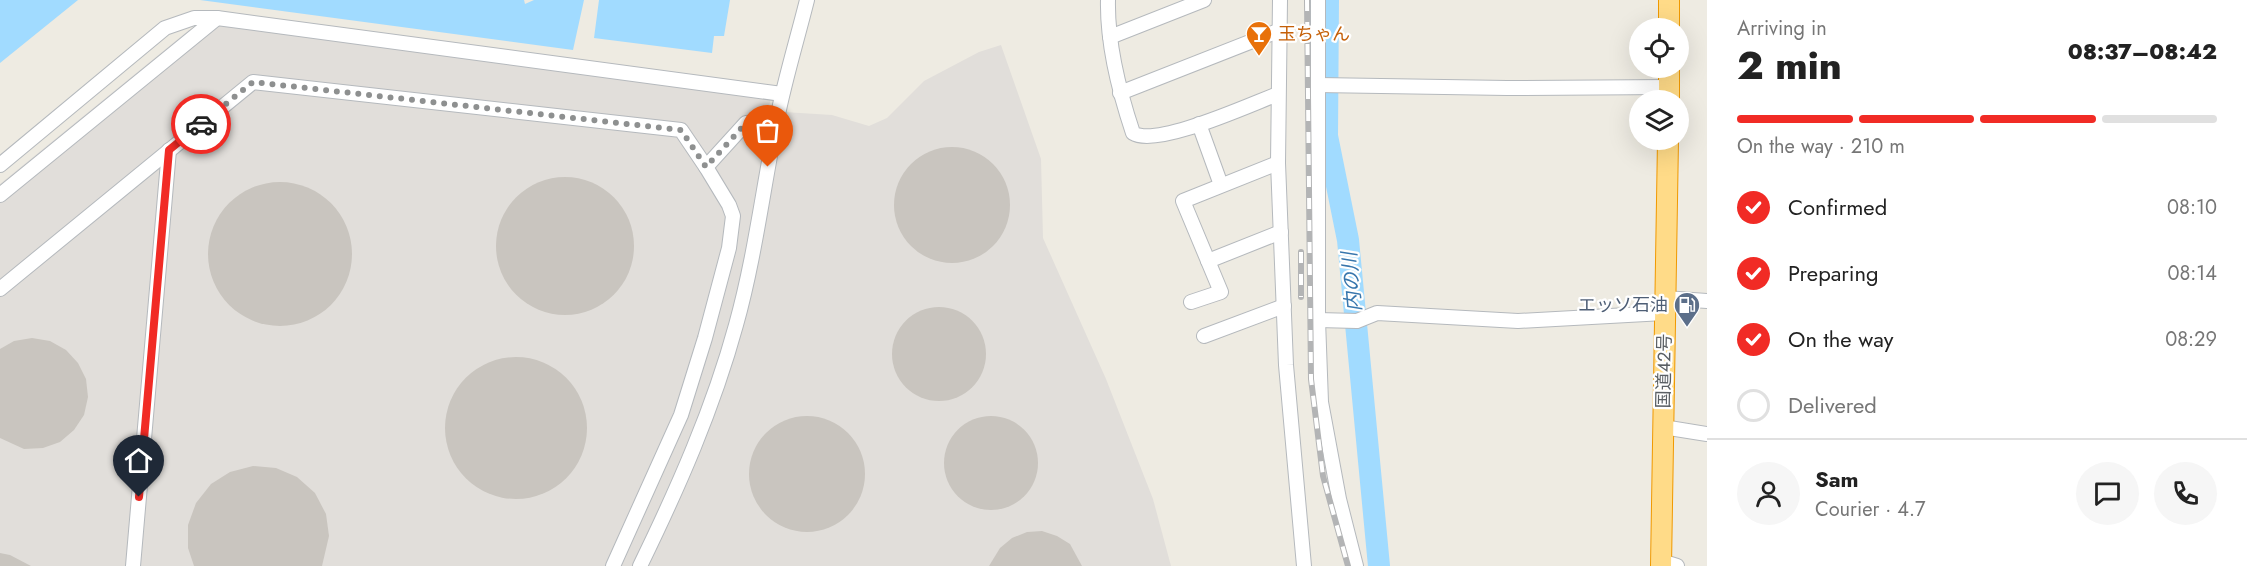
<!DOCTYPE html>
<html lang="en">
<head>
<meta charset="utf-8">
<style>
	body { margin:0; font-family:Jost,"Noto Sans JP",sans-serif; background:#f6f6f6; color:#222; height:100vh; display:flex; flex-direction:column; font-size:22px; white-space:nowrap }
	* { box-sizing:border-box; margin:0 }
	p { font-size:20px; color:#767676 }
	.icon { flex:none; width:33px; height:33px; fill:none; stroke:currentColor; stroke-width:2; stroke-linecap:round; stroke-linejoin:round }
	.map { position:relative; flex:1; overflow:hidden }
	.side { display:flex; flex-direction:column; background:#fff; width:540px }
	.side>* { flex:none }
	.fabs { position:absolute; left:1629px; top:18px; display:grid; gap:12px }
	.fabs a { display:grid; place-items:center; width:60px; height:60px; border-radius:50%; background:#fff; box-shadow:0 6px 24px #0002; font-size:30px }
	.pin { position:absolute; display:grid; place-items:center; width:51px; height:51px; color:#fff; margin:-62px -26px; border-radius:50% 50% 50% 0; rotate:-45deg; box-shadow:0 0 6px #0007 }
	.pin .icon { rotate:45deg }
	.courier { position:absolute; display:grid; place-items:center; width:60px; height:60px; margin:-30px; border:4px solid #f12b25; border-radius:50%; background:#fff; color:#222; box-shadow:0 2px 8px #0007 }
	.overview em { font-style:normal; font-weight:800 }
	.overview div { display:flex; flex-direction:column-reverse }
	.overview { display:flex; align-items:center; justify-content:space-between; height:102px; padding:0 30px }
	h1 { font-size:39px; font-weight:800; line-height:45px }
	.bar { display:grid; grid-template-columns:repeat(4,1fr); gap:9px 6px; align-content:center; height:72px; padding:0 30px }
	.bar i { height:8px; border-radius:4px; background:#e0e0e0 }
	.bar .on { background:#f12b25 }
	.bar p { grid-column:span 4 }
	.line { display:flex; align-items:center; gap:15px; padding:0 30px; border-top:2px solid #e0e0e0 }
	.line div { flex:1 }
	.round { display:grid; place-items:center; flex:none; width:63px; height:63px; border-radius:32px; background:#f6f6f6 }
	ol { padding:0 30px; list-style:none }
	li { display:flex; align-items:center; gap:18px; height:66px }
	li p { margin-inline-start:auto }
	li .icon { padding:6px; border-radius:50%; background:#f12b25; color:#fff; stroke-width:4 }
	li:last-child { color:#767676 }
	li i { width:33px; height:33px; border:3px solid #e0e0e0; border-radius:50% }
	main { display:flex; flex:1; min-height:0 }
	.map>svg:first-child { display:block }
</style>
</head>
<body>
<main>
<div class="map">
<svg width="1707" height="566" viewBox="0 0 1707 566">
	<rect width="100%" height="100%" fill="#eeebe2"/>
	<polygon fill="#e1deda" points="227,24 771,98 768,111 832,115 869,126 887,118 924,81 979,52 1001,45 1041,159 1043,238 1106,379 1153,499 1171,566 0,566 0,184 189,30"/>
	<g fill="#a1dbff">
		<polygon points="0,0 78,0 0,63"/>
		<polygon points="200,0 524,0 525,4 534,0 584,0 573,50"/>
		<polygon points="599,0 730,0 724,36 714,36 712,53 594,38"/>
	</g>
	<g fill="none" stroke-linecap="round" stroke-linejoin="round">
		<polyline stroke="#a1dbff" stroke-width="22" points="1328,0 1327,136 1348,240 1379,566"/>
	</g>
	<g fill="#c9c5bf">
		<circle cx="952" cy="205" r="58"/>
		<circle cx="565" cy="246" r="69"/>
		<circle cx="280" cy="254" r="72"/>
		<circle cx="939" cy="354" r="47"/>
		<polygon points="32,338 50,341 66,350 78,363 86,379 88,397 84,415 74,430 60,442 43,448 24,449 0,438 0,349 14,341"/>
		<circle cx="516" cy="428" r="71"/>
		<circle cx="991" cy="463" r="47"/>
		<circle cx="807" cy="474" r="58"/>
		<polygon points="253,466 276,468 297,477 315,493 326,514 329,536 322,566 194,566 188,548 188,525 196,503 211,484 230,472"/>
		<polygon points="1042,531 1057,536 1070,544 1082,566 989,566 1000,548 1012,538 1027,532"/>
		<polygon points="0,553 10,555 31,566 0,566"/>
	</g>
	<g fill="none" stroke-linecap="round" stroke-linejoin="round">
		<g stroke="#b5b9bd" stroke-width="16">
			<g id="minor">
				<path d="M1108 0C1107 44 1119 91 1133 133 1156 148 1251 104 1278 94"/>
				<polyline points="1280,0 1278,163 1286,365 1304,566"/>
				<polyline points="1318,0 1318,320 1321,402 1339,499 1356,566"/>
				<polyline points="1110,37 1204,0"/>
				<polyline points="1318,85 1507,88 1669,87"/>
				<polyline points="1120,93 1278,31"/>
				<polyline points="1199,124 1221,185"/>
				<polyline points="0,165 165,28 194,18 217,18 782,94"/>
				<polyline points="0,195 217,18"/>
				<polyline points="1208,261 1281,232"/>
				<polyline points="0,289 253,82 681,130 706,167 746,123 776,121"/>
				<polyline points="1665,298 1707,301"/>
				<polyline points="1191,302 1221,292 1183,201 1278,163"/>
				<polyline points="1318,320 1357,321 1377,313 1518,321 1664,313"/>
				<polyline points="1204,336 1284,306"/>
				<polyline points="1663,427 1707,434"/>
				<polyline points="1661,561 1677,566"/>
				<polyline points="133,566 169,150"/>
				<polyline points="613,566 681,415 705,338 729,248 733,216 729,205 706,167"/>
				<path d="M640 566C678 488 713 409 736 325 755 257 763 188 777 119 785 79 797 40 807 0"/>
			</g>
		</g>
		<g stroke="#f09900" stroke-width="22">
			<g id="highway">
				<polyline points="1669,0 1669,28"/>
				<polyline points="1669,100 1669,68"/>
				<polyline points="1661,566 1668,140"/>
			</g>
		</g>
		<use href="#minor" stroke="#fff" stroke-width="14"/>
		<use href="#highway" stroke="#ffdb88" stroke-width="20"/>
		<g stroke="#b3b4b5" stroke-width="6">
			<g id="rail">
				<polyline points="1307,0 1311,379 1323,476 1348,566"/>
				<polyline points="1301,252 1301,297"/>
			</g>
		</g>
		<use href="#rail" stroke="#fff" stroke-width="4" stroke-dasharray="11" stroke-linecap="butt"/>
	</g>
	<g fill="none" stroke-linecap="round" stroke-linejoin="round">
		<polyline stroke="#8e9090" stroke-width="6" stroke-dasharray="0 10.8" points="201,124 253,82 681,130 706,167 746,123 776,121 768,167"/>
		<polyline stroke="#f12b25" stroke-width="8" points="139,497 169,150 201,124"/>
	</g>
	<defs>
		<g id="bar-pin" transform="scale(1.35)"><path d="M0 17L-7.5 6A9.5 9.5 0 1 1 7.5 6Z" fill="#e8710a" stroke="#fff"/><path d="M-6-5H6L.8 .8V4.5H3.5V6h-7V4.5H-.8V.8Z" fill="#fff"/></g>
		<g id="fuel-pin" transform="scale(1.35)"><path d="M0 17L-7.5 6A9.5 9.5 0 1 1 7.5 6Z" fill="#5c6f8a" stroke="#fff"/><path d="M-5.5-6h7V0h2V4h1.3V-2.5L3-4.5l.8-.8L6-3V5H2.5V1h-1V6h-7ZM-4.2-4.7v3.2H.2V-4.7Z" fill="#fff"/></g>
	</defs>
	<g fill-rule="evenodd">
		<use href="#bar-pin" x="1259" y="34"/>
		<use href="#fuel-pin" x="1687" y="305"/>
	</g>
	<g text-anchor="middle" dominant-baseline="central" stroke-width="4.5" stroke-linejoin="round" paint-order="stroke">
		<g font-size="18" fill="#c56008" stroke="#fff" text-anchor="start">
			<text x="1278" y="34">玉ちゃん</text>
		</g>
		<g font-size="18" fill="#4e5e75" stroke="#fff" text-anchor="end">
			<text x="1668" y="305">エッソ石油</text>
		</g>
		<g font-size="18" fill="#5a5f64" stroke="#fff">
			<text transform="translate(1664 371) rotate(-89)">国道42号</text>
		</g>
		<g font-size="20" font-style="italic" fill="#3776ad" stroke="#fff">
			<text transform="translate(1352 282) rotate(-95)">内の川</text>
		</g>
	</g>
</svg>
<div class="fabs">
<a><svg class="icon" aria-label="locate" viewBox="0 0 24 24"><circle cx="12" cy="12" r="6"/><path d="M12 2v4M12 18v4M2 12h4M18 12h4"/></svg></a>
<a><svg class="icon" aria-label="layers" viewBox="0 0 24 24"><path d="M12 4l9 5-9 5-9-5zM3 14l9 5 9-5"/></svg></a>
</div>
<div class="pin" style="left:768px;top:167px;background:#ea580c"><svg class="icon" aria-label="bag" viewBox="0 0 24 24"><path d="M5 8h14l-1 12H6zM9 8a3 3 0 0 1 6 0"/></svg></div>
<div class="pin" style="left:139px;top:497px;background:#1f2937"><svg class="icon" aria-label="home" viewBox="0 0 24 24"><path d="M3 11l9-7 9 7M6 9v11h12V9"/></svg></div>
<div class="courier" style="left:201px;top:124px"><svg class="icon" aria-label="car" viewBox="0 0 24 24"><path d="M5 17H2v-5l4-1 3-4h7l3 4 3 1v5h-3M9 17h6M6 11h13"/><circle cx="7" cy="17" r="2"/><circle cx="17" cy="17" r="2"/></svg></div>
</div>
<section class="side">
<div class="overview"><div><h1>2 min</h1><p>Arriving in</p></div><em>08:37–08:42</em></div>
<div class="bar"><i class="on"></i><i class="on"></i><i class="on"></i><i></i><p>On the way · 210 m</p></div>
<ol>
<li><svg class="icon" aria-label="check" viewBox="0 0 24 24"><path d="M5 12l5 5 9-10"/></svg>Confirmed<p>08:10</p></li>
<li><svg class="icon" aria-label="check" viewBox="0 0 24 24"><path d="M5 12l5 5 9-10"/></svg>Preparing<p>08:14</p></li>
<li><svg class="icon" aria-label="check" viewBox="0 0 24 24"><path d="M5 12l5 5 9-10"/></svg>On the way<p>08:29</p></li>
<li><i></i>Delivered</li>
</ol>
<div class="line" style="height:108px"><a class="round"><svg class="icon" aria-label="person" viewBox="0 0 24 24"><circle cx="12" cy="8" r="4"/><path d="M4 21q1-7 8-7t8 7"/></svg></a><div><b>Sam</b><p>Courier · 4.7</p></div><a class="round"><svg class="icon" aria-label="chat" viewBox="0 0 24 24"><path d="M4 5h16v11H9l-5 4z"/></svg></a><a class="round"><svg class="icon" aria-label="phone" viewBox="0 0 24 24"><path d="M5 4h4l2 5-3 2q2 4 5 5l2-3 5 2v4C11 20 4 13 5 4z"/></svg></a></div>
</section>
</main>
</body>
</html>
